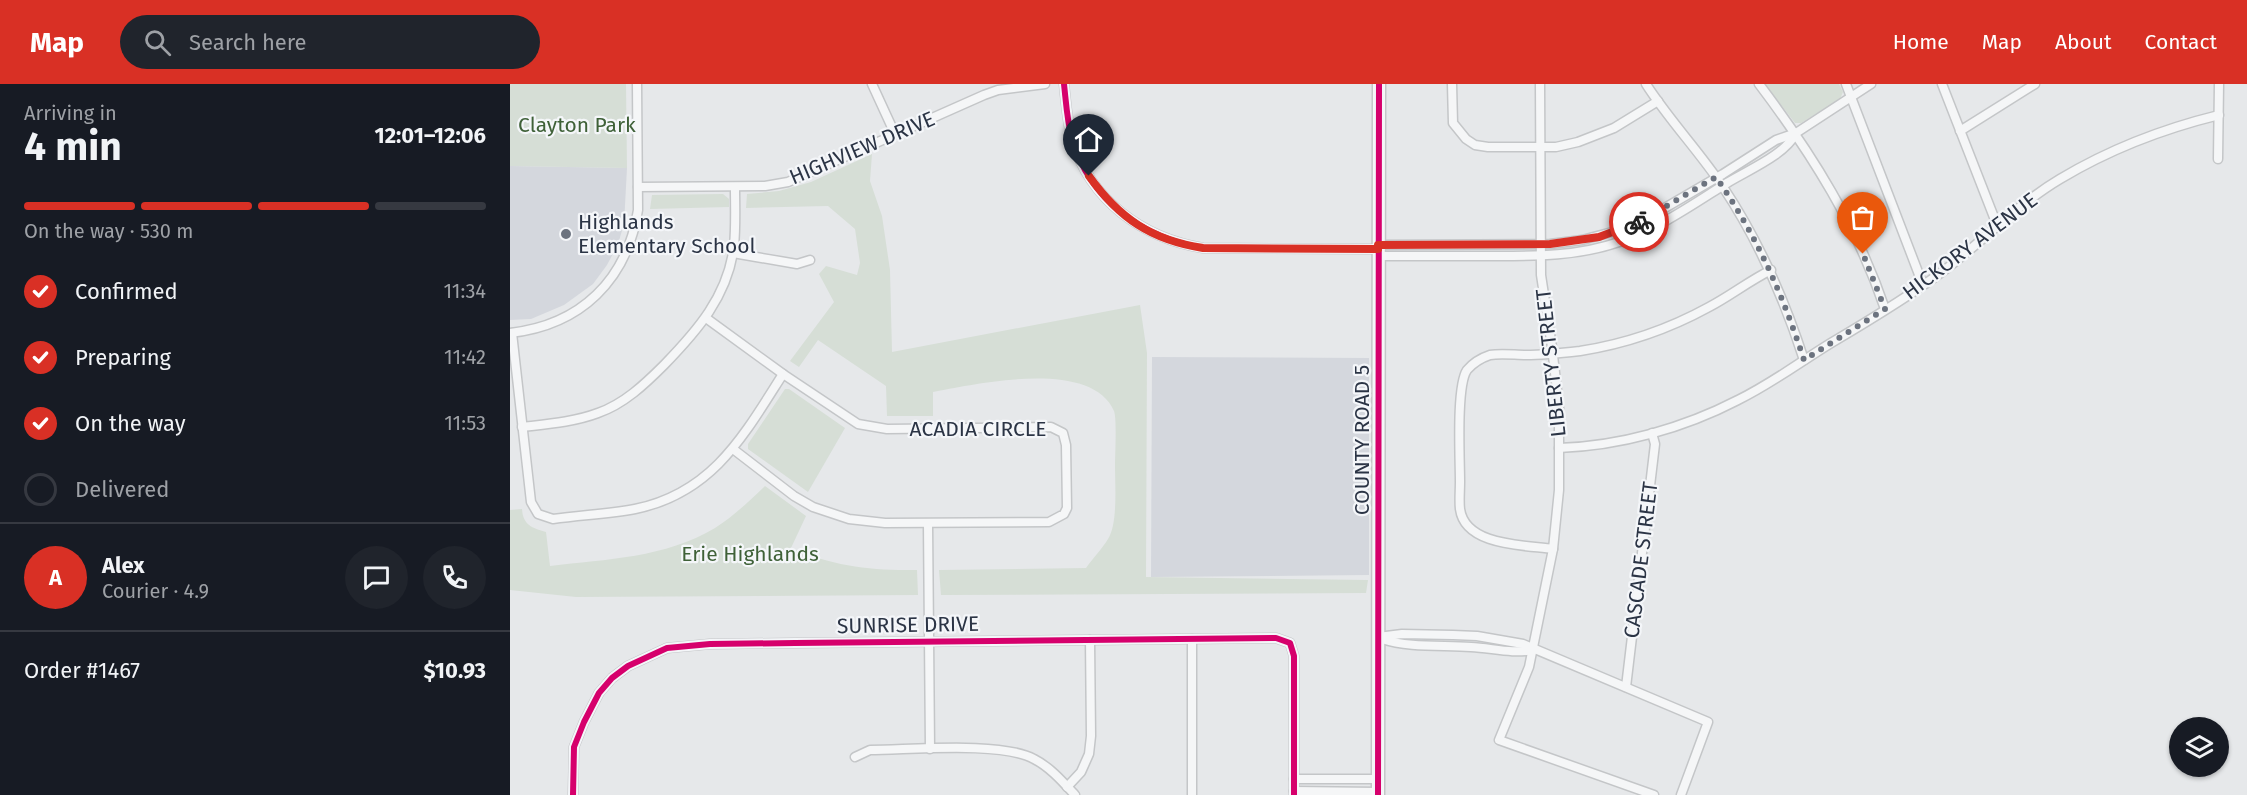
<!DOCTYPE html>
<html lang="en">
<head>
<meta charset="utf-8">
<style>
	body { margin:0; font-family:"Fira Sans",sans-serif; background:#20242c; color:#f1f3f6; height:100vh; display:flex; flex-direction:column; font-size:22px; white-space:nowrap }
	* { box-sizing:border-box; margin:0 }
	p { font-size:20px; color:#9ea1a6 }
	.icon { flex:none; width:33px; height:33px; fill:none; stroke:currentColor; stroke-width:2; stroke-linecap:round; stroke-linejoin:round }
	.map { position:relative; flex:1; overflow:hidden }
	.details { display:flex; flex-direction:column; background:#171b24; width:510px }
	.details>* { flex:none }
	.tools { position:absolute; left:1659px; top:633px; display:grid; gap:12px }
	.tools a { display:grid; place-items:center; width:60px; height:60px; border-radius:50%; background:#171b24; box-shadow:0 2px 4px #0004; font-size:30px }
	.pin { position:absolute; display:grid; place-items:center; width:51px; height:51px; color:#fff; margin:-62px -26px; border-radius:50% 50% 50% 0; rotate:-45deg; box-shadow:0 0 6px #0007 }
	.pin .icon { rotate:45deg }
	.courier { position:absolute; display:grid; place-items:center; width:60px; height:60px; margin:-30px; border:4px solid #d93025; border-radius:50%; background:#fff; color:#222; box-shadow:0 2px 8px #0007 }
	.overview em { font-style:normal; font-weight:700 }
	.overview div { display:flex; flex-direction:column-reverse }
	.overview { display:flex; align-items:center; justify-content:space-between; height:102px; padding:0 24px }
	h1 { font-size:39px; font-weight:700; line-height:45px }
	.bar { display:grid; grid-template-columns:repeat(4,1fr); gap:9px 6px; align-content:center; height:72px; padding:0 24px }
	.bar i { height:8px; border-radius:4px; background:#363941 }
	.bar .active { background:#d93025 }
	.bar p { grid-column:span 4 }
	.line { display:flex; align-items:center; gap:15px; padding:0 24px; border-top:2px solid #363941 }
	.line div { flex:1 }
	.round { display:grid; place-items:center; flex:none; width:63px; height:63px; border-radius:32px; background:#20242c }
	ol { padding:0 24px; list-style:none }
	li { display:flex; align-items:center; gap:18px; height:66px }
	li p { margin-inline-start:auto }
	li .icon { padding:6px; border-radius:50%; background:#d93025; color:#fff; stroke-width:4 }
	li:last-child { color:#9ea1a6 }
	li i { width:33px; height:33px; border:3px solid #363941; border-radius:50% }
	header { display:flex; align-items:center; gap:36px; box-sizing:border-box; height:84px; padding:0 30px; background:#d93025; color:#fff }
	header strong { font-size:28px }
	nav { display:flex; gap:33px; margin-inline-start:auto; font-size:21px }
	.search { width:420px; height:54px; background:#20242c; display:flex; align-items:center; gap:15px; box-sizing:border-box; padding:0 21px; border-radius:33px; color:#9ea1a6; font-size:22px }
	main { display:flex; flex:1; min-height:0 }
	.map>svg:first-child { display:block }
</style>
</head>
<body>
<header>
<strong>Map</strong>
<div class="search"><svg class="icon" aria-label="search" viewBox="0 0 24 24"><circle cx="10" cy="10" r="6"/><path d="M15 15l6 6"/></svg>Search here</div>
<nav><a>Home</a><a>Map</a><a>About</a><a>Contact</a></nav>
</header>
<main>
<section class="details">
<div class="overview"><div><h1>4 min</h1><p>Arriving in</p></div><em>12:01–12:06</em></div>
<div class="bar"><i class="active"></i><i class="active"></i><i class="active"></i><i></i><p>On the way · 530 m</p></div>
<ol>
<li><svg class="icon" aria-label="check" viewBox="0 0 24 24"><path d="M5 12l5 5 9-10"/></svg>Confirmed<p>11:34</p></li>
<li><svg class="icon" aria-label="check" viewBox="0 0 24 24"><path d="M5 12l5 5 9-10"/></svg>Preparing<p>11:42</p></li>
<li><svg class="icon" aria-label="check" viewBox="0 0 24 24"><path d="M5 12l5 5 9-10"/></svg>On the way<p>11:53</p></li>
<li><i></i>Delivered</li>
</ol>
<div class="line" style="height:108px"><b class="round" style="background:#d93025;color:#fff">A</b><div><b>Alex</b><p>Courier · 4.9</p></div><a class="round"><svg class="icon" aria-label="chat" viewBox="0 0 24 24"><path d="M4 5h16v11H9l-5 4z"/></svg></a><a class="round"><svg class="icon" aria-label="phone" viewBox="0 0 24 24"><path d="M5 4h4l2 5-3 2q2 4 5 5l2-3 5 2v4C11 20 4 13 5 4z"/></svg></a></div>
<div class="line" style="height:78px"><div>Order #1467</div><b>$10.93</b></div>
</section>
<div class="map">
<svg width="1737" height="711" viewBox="0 0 1737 711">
	<rect width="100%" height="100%" fill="#e6e8ea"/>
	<g fill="#d4d7dd">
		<polygon points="0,82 117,84 114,140 108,160 97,181 83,200 54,221 21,235 0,236"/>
		<polygon points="642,273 859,274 859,491 641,493"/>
	</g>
	<g fill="#d6ded6">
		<polygon points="0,0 116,0 117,84 0,82"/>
		<polygon points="1255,0 1329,0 1333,8 1330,15 1291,39 1285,39"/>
		<path d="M362 70 360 97 372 132 380 186 382 268 630 221 637 269 636 493 858 496 856 509 431 511 429 486 576 484C583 474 592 465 598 455 608 440 605 400 605 382 605 371 607 335 604 327 581 274 465 300 423 308V332H377L376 302 308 256 289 283 280 277 324 218 309 190 316 182 347 191 350 179 345 145 318 122 236 124 237 110 269 107 301 98Z"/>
		<polygon points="213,110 219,115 219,123 140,125 142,111"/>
		<polygon points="275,305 279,305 335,344 298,408 238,365 238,360"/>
		<path d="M255 402 296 432 281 464C323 482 362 487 407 486L408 511 66 513 0 506V426L12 425C13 441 22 444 36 448L40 482C97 475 155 474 205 444 224 432 239 417 255 402Z"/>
	</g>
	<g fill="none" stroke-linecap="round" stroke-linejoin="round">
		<g stroke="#c4c6c8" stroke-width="11">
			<g id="street">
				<polyline points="362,0 385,50"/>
				<path d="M554 0C556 18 557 37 562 55 580 116 632 154 693 164L868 165"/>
				<polyline points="942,0 943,39 956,55 965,61 978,63 1046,63 1068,58 1104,44 1148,17"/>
				<polyline points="1030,0 1031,191 1042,263 1049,323 1049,406 1043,465 1019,583 989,656 1144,711"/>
				<path d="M1136 0C1159 36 1189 67 1213 103 1249 157 1274 214 1294 276"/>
				<path d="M1249 0C1302 70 1347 142 1375 225"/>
				<polyline points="1336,0 1413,201"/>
				<polyline points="1432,0 1487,141"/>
				<polyline points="1450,47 1525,0"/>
				<polyline points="1708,75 1709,0"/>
				<polyline points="128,103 255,102 278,98 474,11 488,6 535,0"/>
				<polyline points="868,161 1040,160 1072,156 1106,147 1141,132 1213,90 1266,56 1286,49 1361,0"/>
				<polyline points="223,169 287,180 300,176"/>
				<path d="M868 172C905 172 941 172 978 172 1022 172 1066 173 1109 158 1148 145 1182 121 1217 99 1238 86 1275 71 1286 49"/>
				<polyline points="196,234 273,290 348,340 377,345 541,343 553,349 556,361 557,424 554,430 539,438 375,439 339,435 303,423 284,412 223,365"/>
				<path d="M0 249C71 241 117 196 128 126L127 0"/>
				<path d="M2 249 21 418 28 430 43 435C70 431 99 430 125 425 203 409 234 351 273 290"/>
				<path d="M12 343C38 340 64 338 88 329 114 320 135 300 154 281 187 247 218 212 224 162 226 142 225 122 225 103"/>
				<path d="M1049 364C1110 362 1174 344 1228 316 1261 300 1290 278 1321 259 1360 236 1400 212 1436 185 1474 156 1508 120 1550 95 1600 65 1652 45 1709 31"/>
				<polyline points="418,440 420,665"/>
				<path d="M1043 465C1014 461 955 462 950 425 949 417 950 407 950 398 950 375 946 302 957 286 963 279 971 274 980 271 991 269 1005 271 1016 271 1034 271 1052 269 1070 267 1115 260 1159 245 1199 223 1220 212 1239 197 1261 186"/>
				<polyline points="868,553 892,550 943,551 967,552 1013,560 1198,638 1171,711"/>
				<path d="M872 555C899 564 932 561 961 563 982 564 1002 570 1023 566"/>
				<polyline points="1116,603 1145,360 1142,349"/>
				<path d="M345 673 360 666C400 666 491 657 524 675 540 683 553 698 565 711"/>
				<polyline points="784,695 868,695"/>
				<polyline points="557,703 571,688 579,670 581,652 580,556"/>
				<polyline points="784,707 868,708"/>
				<polyline points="63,711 64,663 74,638 89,609 102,594 118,582 157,564 200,560 285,559 766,554 780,559 784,572 784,711"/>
				<polyline points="682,711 682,555"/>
			</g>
		</g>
		<g stroke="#c4c6c8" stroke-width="15">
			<polyline id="secondary" points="868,711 869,0"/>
		</g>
		<use href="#street" stroke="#f5f6f7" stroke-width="8"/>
		<use href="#secondary" stroke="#f8f8f8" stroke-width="12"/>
		<g stroke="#f4f6f9" stroke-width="10">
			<g id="cycleway">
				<path d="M554 0C556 18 557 37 562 55 580 116 632 154 693 164L868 165"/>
				<polyline points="63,711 64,663 74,638 89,609 102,594 118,582 157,564 200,560 285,559 766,554 780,559 784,572 784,711"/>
				<polyline points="868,711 869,0"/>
			</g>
		</g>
		<use href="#cycleway" stroke="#d6006c" stroke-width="6"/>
	</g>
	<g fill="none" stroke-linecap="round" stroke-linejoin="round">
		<path stroke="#6c737f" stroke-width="6" stroke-dasharray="0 10.8" d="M1129 138 1206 93C1247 152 1272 209 1294 276L1375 225 1353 170"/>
		<path stroke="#d93025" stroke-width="8" d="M579 92C609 134 641 156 693 164L868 165V161L1040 160 1089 153 1129 138"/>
	</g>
	<circle fill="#6c737f" stroke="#f4f6f9" stroke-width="2" cx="56" cy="150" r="6"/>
	<g text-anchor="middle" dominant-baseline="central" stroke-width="4.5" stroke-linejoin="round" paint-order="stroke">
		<g font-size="21" fill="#3f6138" stroke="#f4f6f9">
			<text x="67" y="41">Clayton Park</text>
			<text x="240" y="470">Erie Highlands</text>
		</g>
		<g font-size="21" fill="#2b3445" stroke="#f4f6f9">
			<text transform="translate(352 64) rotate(-23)">HIGHVIEW DRIVE</text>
			<text transform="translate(1460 162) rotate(-37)">HICKORY AVENUE</text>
			<text transform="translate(1041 279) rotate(-96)">LIBERTY STREET</text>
			<text x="468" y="345">ACADIA CIRCLE</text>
			<text transform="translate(852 356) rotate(-90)">COUNTY ROAD 5</text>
			<text transform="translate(1131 476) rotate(-83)">CASCADE STREET</text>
			<text transform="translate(398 541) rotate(-1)">SUNRISE DRIVE</text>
		</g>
		<g font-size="21" fill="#2b3445" stroke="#f4f6f9" text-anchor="start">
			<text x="68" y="138">Highlands<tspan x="68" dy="24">Elementary School</tspan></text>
		</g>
	</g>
</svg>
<div class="tools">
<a><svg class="icon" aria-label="layers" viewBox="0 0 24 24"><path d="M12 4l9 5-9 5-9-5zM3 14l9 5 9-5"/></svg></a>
</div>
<div class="pin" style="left:1353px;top:170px;background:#ea580c"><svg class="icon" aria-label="bag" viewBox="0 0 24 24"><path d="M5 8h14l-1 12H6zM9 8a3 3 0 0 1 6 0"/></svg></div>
<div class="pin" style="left:579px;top:92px;background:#1f2937"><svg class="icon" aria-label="home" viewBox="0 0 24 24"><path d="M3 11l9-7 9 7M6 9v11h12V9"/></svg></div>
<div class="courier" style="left:1129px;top:138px"><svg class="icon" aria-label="bike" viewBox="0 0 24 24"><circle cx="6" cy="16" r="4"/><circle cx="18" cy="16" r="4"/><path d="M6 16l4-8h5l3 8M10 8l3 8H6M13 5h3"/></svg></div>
</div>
</main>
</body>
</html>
